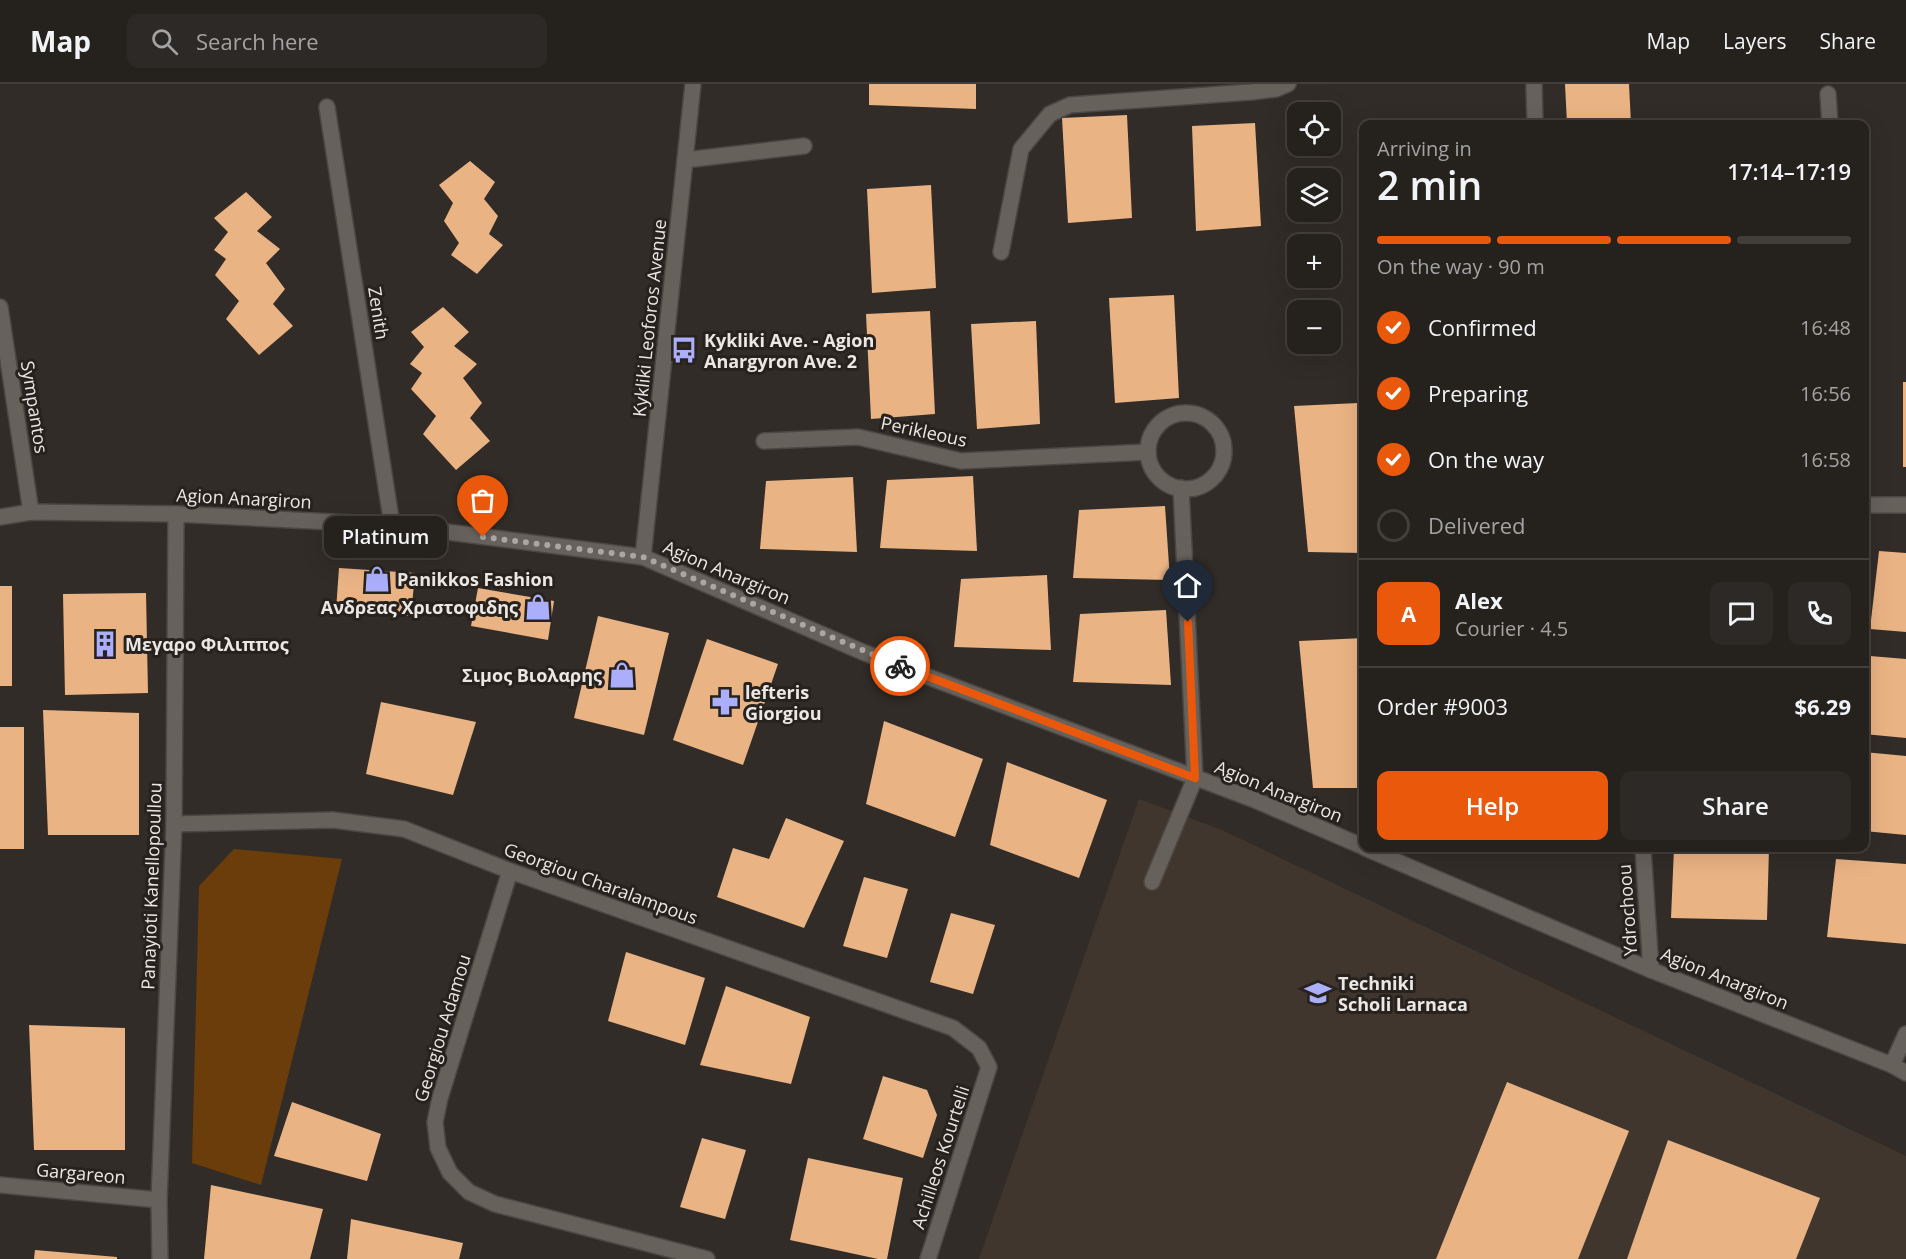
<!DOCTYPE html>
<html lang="en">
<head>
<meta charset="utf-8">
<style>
	body { margin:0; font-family:"Open Sans",sans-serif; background:#2d2926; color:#f1f3f6; height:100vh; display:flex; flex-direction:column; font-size:22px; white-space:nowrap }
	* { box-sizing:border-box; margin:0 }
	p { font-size:20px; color:#a3a3a4 }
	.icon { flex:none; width:33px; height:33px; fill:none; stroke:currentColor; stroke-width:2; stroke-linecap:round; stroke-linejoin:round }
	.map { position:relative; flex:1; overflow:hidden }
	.sheet { position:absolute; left:1359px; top:36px; width:510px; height:732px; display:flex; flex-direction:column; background:#25211d; border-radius:12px; box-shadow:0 6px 24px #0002,0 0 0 2px #423e3b }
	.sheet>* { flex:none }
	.controls { position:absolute; left:1287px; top:18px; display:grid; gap:12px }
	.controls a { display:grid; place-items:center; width:54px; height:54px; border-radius:12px; background:#25211d; box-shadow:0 6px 24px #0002,0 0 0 2px #423e3b; font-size:30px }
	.pin { position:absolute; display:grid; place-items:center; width:51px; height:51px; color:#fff; margin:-62px -26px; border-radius:50% 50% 50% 0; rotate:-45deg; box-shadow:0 0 6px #0007 }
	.pin .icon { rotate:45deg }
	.courier { position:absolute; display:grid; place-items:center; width:60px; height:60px; margin:-30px; border:4px solid #ea580c; border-radius:50%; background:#fff; color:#222; box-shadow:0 2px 8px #0007 }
	.bubble { position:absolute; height:42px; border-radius:12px; background:#25211d; box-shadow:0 6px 24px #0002,0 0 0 2px #423e3b; font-size:20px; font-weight:600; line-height:42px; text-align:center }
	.summary em { font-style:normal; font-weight:600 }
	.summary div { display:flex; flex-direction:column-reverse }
	.summary { display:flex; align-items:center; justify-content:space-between; height:102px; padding:0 18px }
	h1 { font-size:39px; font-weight:600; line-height:45px }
	.bar { display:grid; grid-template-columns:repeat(4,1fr); gap:9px 6px; align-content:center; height:72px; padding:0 18px }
	.bar i { height:8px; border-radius:4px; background:#423e3b }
	.bar .current { background:#ea580c }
	.bar p { grid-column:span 4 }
	.line { display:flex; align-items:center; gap:15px; padding:0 18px; border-top:2px solid #423e3b }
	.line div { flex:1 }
	.round { display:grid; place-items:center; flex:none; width:63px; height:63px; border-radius:12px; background:#2d2926 }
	ol { padding:0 18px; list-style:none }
	li { display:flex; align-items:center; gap:18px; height:66px }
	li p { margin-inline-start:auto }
	li .icon { padding:6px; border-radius:50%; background:#ea580c; color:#fff; stroke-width:4 }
	li:last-child { color:#a3a3a4 }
	li i { width:33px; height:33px; border:3px solid #423e3b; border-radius:50% }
	.action { display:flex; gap:12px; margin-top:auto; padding:12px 18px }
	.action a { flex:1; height:69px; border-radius:12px; background:#ea580c; color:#fff; font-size:24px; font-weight:600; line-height:69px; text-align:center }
	.action a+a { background:#2d2926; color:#f1f3f6 }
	header { display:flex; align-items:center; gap:36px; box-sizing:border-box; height:84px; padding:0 30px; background:#25211d; border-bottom:2px solid #423e3b }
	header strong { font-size:28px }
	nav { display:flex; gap:33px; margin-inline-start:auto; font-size:21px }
	.search { width:420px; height:54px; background:#2d2926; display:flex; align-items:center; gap:15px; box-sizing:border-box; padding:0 21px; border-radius:12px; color:#a3a3a4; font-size:22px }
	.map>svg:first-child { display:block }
</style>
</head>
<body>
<header>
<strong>Map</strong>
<div class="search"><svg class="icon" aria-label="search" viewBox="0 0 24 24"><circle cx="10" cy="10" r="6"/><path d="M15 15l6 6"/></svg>Search here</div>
<nav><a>Map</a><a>Layers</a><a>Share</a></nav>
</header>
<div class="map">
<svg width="1906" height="1175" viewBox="0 0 1906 1175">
	<rect width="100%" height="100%" fill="#312c27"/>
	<polygon fill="#40362d" points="1139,715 1222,746 1906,1072 1906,1175 979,1175"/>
	<polygon fill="#6b3d0a" points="234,765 342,775 261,1101 192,1079 199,802"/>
	<g fill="#eab384">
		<polygon points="869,0 976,0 976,25 869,21"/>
		<polygon points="1565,0 1629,0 1631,40 1567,40"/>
		<polygon points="1127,31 1132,134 1068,139 1062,34"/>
		<polygon points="1255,39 1261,142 1196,147 1192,42"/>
		<polygon points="470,77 495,98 484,115 498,132 489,150 503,161 477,190 451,171 459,159 444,137 453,119 439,101"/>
		<polygon points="931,101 936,204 872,209 867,105"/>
		<polygon points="246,108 272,133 257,147 280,165 266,179 285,205 273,220 293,242 259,271 226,235 239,217 215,191 226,175 214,166 228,148 214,134"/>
		<polygon points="1174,211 1179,314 1115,319 1109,214"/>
		<polygon points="443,223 469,248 454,262 477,280 463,294 482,319 470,334 490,357 456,386 423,350 436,332 411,305 422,289 410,280 424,263 411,248"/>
		<polygon points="930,227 935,330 871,335 866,230"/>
		<polygon points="1036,237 1040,340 977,345 971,240"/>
		<rect x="1903" y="298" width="3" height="85"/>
		<polygon points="1358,319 1364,393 1364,469 1308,468 1294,322"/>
		<polygon points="973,392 977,467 880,464 887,396"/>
		<polygon points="853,393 857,468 760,465 766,397"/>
		<polygon points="1165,422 1170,496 1073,494 1079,426"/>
		<polygon points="1879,467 1906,469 1906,548 1870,545"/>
		<polygon points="339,484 415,489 411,532 336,526"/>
		<polygon points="1047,491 1051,566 954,563 961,495"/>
		<rect x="0" y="502" width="12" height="100"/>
		<polygon points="478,504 554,517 548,556 471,542"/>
		<polygon points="146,509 148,609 65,611 63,510"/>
		<polygon points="1166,526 1171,601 1073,598 1080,530"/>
		<polygon points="598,532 669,549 644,651 574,634"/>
		<polygon points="1364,554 1364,704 1313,704 1299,557"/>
		<polygon points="707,555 778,580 743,681 673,656"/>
		<polygon points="1870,572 1906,575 1906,654 1864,650 1864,622"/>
		<polygon points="381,618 476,638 453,711 366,690"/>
		<polygon points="43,626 139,629 139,751 48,751"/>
		<polygon points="884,637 983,675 955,753 866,720"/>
		<rect x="0" y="643" width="24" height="122"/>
		<polygon points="1864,668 1906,672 1906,751 1864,747"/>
		<polygon points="1007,678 1107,716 1079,794 990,761"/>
		<polygon points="786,734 844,757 804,844 717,813 733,764 769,775"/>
		<polygon points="1674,764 1769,764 1767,836 1671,834"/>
		<polygon points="1836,775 1906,780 1906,860 1827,853"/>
		<polygon points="864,793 908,805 887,874 843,862"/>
		<polygon points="951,829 995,841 973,910 930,898"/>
		<polygon points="626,868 705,894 685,961 608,937"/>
		<polygon points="726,902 810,933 791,1000 700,981"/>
		<polygon points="29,941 125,944 125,1066 34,1066"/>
		<polygon points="883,992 927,1006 937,1031 923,1074 863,1055"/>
		<polygon points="1507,998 1629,1047 1578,1175 1436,1175"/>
		<polygon points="292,1018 381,1050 367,1097 274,1072"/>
		<polygon points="702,1054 746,1066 725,1135 680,1123"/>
		<polygon points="1668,1056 1820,1114 1796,1175 1627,1175"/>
		<polygon points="808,1074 903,1094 887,1175 878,1175 790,1156"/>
		<polygon points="211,1101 323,1125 310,1175 204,1175"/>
		<polygon points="351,1135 463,1159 459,1175 347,1175"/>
		<polygon points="35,1166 117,1173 117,1175 34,1175"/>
	</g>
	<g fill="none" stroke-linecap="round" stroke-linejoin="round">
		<g stroke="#4b4743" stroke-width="18">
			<g id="lane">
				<polyline points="685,76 804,62"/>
				<polyline points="1152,798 1195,694"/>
			</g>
		</g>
		<g stroke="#4b4743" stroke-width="18">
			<g id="street">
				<polyline points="1534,0 1535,40"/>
				<polyline points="1828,10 1830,40"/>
				<polyline points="327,23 392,441"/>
				<polyline points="1001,168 1021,65 1050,30 1070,21 1251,8 1276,5 1288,0"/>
				<polyline points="0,223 31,428"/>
				<circle cx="1186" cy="367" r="38"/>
				<polyline points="764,357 858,353 961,377 1148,368"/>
				<polyline points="1181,404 1195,694"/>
				<polyline points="1864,421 1906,421"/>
				<polyline points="174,740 333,736 404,745 510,787 953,944 979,964 989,983 928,1175"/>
				<polyline points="1643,764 1651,886"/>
				<polyline points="510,787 440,1014 435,1038 438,1064 450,1089 469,1108 495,1120 707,1175"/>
				<polyline points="0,1101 159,1116"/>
				<polyline points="160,1175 159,1116 174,740 176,430"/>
			</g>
		</g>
		<g stroke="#4b4743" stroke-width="18">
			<g id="secondary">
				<polyline points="0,433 31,428 176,430 392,441 643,473 865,569 1255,716 1364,763"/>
				<polyline points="643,473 693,0"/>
				<polyline points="1365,764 1651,886 1892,981 1906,989"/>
				<polyline points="1892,981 1906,950"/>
			</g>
		</g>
		<use href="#lane" stroke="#67615c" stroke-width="15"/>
		<use href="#street" stroke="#67615c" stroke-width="15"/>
		<use href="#secondary" stroke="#67615c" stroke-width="15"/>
	</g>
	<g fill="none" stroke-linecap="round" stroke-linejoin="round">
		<polyline stroke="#aaa6a2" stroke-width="6" stroke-dasharray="0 10.8" points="483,453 643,473 900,582"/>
		<polyline stroke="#ea580c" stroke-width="8" points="900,582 1195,694 1188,538"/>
	</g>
	<defs>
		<g id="bus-bare" transform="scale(2.07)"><path d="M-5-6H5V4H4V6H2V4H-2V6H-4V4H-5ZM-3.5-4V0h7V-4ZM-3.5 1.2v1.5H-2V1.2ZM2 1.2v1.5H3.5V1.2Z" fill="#abaffb" stroke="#27221e" stroke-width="2.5" paint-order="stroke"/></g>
		<g id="shop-bare" transform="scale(2.07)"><path d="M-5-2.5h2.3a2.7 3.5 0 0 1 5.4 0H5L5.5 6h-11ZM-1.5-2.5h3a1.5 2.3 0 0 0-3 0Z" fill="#abaffb" stroke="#27221e" stroke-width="2.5" paint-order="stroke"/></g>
		<g id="building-bare" transform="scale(2.07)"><path d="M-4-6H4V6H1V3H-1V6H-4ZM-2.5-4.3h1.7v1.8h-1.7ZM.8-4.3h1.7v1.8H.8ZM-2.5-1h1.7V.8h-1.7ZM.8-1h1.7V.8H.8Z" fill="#abaffb" stroke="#27221e" stroke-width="2.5" paint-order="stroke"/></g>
		<g id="pharmacy-bare" transform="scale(2.07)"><path d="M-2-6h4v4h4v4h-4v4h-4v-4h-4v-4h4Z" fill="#abaffb" stroke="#27221e" stroke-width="2.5" paint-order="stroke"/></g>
		<g id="school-bare" transform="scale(2.07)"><path d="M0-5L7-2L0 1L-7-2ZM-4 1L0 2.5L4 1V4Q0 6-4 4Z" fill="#abaffb" stroke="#27221e" stroke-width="2.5" paint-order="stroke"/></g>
	</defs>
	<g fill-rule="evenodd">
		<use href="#bus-bare" x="684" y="266"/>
		<use href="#shop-bare" x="377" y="495"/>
		<use href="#shop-bare" x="538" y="523"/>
		<use href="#building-bare" x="105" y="560"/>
		<use href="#shop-bare" x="622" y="591"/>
		<use href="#pharmacy-bare" x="725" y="618"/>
		<use href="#school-bare" x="1318" y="909"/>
	</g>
	<g text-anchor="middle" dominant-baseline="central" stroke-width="6" stroke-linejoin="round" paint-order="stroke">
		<g font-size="18" fill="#ebe7e5" stroke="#27221e">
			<text transform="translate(379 229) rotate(81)">Zenith</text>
			<text transform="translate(649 234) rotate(-84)">Kykliki Leoforos Avenue</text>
			<text transform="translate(35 323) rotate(81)">Sympantos</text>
			<text transform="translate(924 347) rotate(12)">Perikleous</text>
			<text transform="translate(244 414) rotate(3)">Agion Anargiron</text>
			<text transform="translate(727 488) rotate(23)">Agion Anargiron</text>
			<text transform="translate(1279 707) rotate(22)">Agion Anargiron</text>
			<text transform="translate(601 799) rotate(20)">Georgiou Charalampous</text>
			<text transform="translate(151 802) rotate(-88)">Panayioti Kanellopoullou</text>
			<text transform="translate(1627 826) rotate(-94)">Ydrochoou</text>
			<text transform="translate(1725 894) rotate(22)">Agion Anargiron</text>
			<text transform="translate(442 944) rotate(-73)">Georgiou Adamou</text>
			<text transform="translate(940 1073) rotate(-72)">Achilleos Kourtelli</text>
			<text transform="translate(81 1089) rotate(5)">Gargareon</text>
		</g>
		<g font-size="18" font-weight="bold" fill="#ebe7e5" stroke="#27221e" text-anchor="start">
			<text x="704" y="256">Kykliki Ave. - Agion<tspan x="704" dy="21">Anargyron Ave. 2</tspan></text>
			<text x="397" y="495">Panikkos Fashion</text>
			<text x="518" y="523" text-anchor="end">Ανδρεας Χριστοφιδης</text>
			<text x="125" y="560">Μεγαρο Φιλιππος</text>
			<text x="602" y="591" text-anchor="end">Σιμος Βιολαρης</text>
			<text x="745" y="608">lefteris<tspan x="745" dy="21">Giorgiou</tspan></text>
			<text x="1338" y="899">Techniki<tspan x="1338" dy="21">Scholi Larnaca</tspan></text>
		</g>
	</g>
</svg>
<div class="controls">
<a><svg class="icon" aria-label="locate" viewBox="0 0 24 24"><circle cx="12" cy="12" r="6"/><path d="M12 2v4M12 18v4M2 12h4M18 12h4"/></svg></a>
<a><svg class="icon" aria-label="layers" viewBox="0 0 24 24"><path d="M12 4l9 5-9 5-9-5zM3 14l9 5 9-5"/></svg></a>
<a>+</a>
<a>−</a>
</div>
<div class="pin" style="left:483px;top:453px;background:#ea580c"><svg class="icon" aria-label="bag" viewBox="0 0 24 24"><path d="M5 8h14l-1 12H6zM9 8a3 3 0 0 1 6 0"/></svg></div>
<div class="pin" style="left:1188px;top:538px;background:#1f2937"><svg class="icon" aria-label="home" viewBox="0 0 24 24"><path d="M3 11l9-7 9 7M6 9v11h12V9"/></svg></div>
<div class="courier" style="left:900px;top:582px"><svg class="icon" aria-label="bike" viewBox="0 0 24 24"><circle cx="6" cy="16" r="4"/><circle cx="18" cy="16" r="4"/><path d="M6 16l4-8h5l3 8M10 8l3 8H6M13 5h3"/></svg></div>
<div class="bubble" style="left:324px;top:432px;width:123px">Platinum</div>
<section class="sheet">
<div class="summary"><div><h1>2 min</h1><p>Arriving in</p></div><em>17:14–17:19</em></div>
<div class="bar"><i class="current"></i><i class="current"></i><i class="current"></i><i></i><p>On the way · 90 m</p></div>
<ol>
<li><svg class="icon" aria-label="check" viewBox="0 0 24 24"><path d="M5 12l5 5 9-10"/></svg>Confirmed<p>16:48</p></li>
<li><svg class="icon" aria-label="check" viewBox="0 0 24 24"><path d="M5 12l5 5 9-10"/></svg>Preparing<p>16:56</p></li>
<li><svg class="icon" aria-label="check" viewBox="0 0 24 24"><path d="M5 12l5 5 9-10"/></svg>On the way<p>16:58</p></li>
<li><i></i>Delivered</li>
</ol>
<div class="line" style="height:108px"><b class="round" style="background:#ea580c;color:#fff">A</b><div><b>Alex</b><p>Courier · 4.5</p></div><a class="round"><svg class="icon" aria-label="chat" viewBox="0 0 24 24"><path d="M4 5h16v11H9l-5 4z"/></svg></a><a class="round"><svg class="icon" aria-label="phone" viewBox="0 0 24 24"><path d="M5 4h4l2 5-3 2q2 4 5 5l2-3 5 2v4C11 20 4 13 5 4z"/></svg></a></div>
<div class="line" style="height:78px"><div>Order #9003</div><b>$6.29</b></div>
<div class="action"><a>Help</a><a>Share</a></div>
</section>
</div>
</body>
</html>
